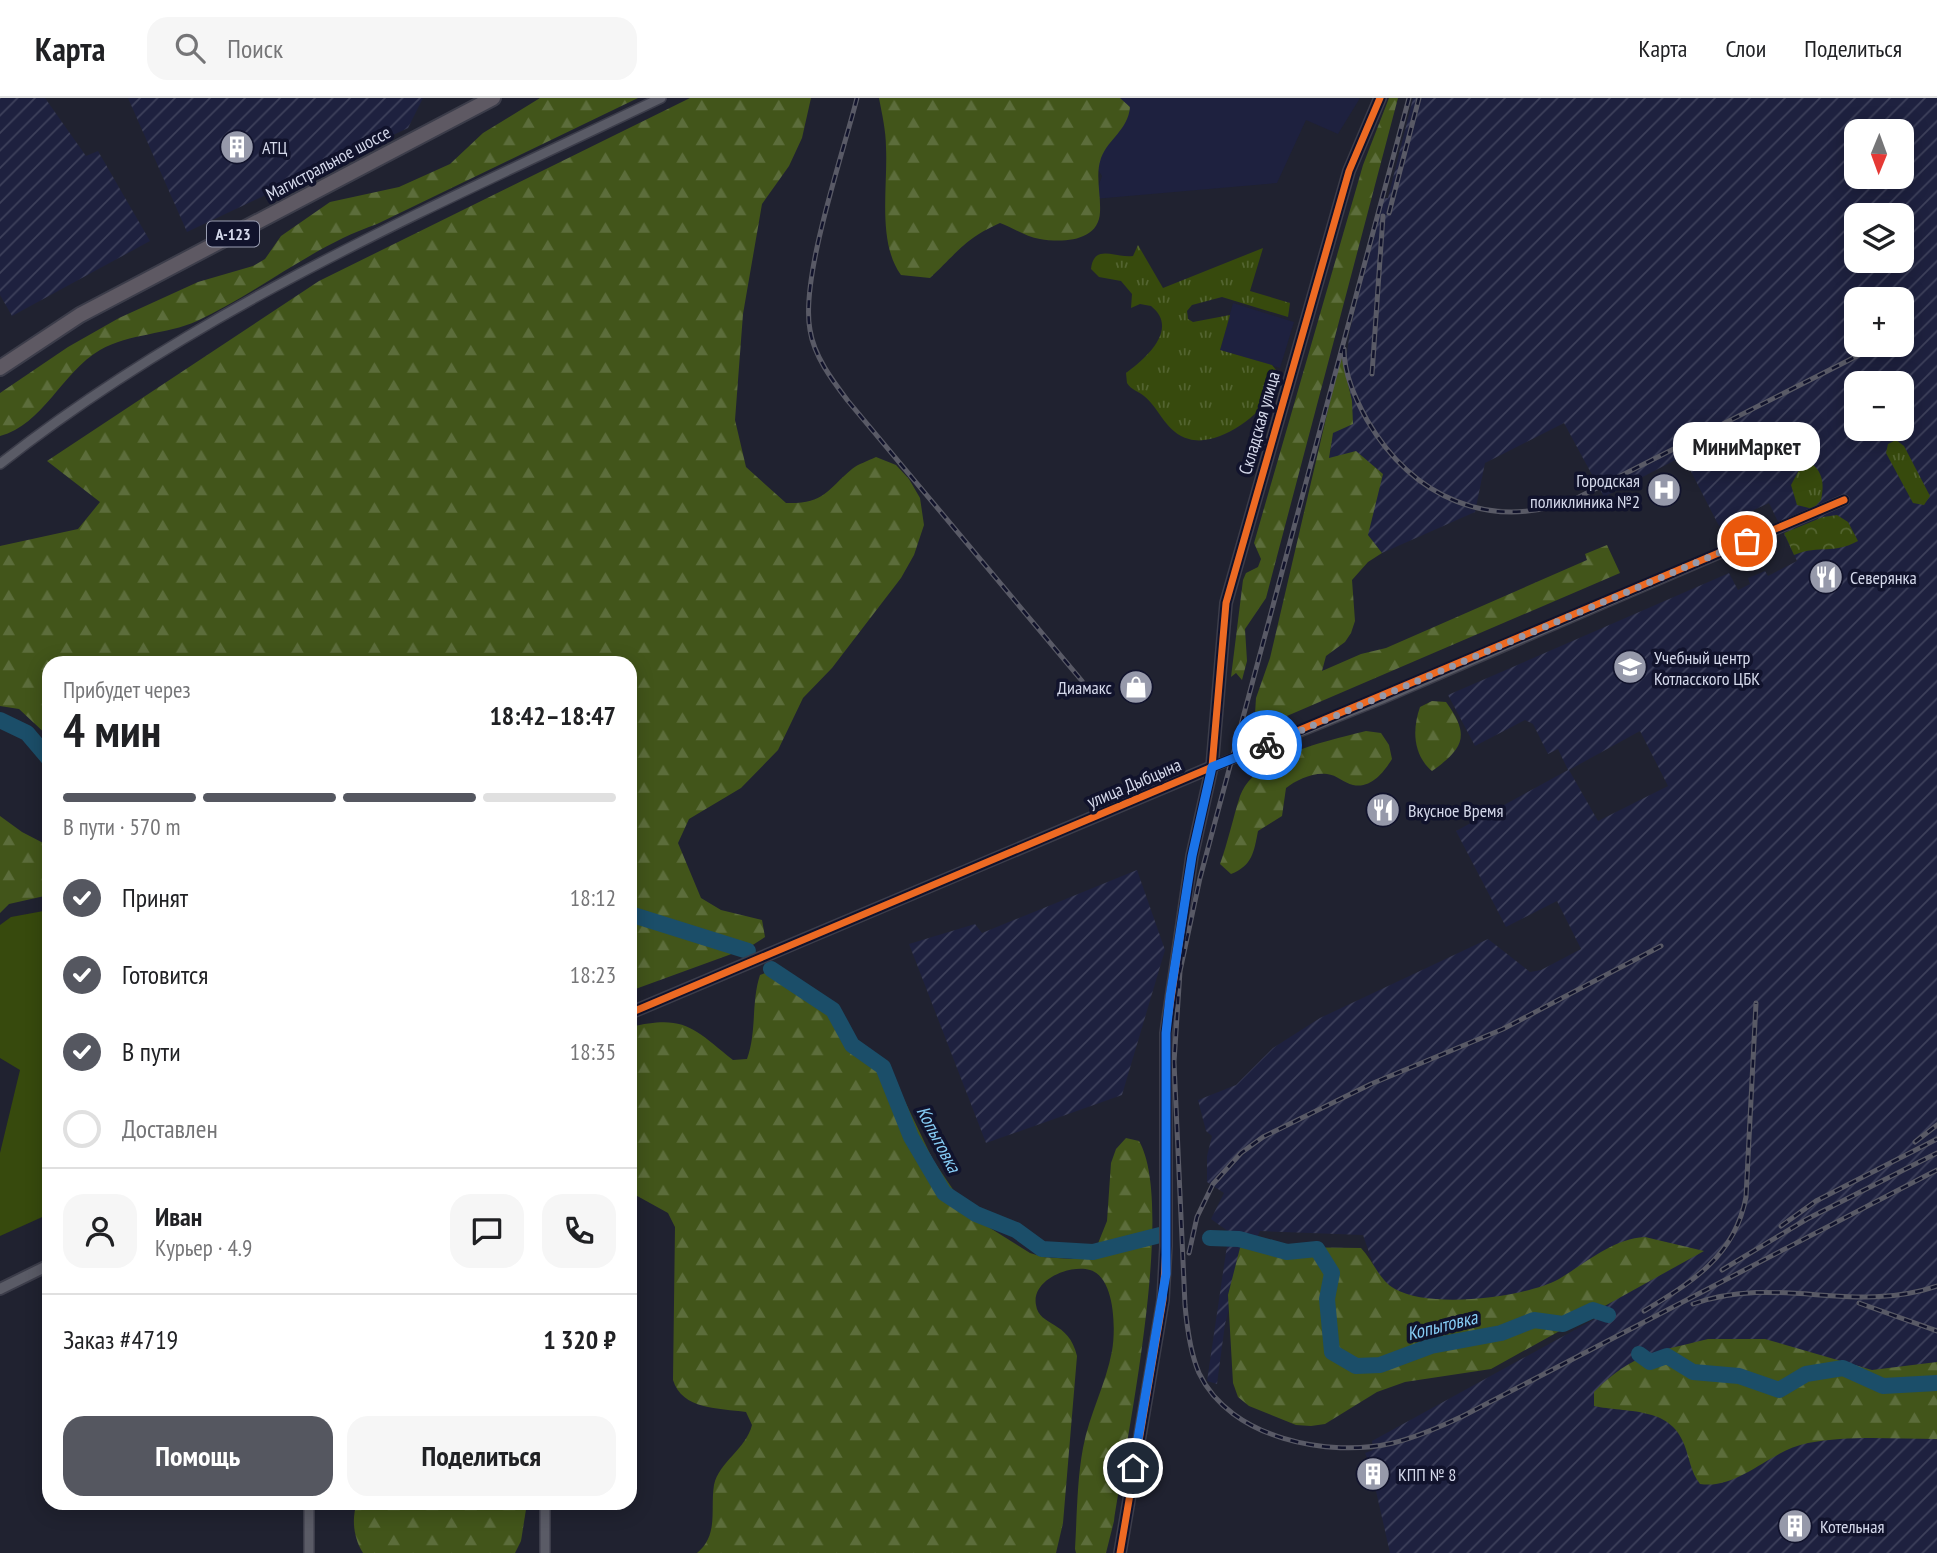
<!DOCTYPE html>
<html lang="ru">
<head>
<meta charset="utf-8">
<style>
	body { margin:0; font-family:"PT Sans Narrow",sans-serif; background:#f6f6f6; color:#202124; height:100vh; display:flex; flex-direction:column; font-size:26px; white-space:nowrap }
	* { box-sizing:border-box; margin:0 }
	p { font-size:23px; color:#757577 }
	.icon { flex:none; width:38px; height:38px; fill:none; stroke:currentColor; stroke-width:2; stroke-linecap:round; stroke-linejoin:round }
	.map { position:relative; flex:1; overflow:hidden }
	.side { position:absolute; left:42px; top:558px; width:595px; height:854px; display:flex; flex-direction:column; background:#fff; border-radius:21px; box-shadow:0 4px 18px #0003 }
	.side>* { flex:none }
	.needle { width:46px; rotate:181deg }
	.tools { position:absolute; left:1844px; top:21px; display:grid; gap:14px }
	.tools a { display:grid; place-items:center; width:70px; height:70px; border-radius:14px; background:#fff; box-shadow:0 4px 18px #0003; font-size:35px }
	.pin { position:absolute; display:grid; place-items:center; width:60px; height:60px; color:#fff; margin:-30px; border:4px solid #fff; border-radius:50%; box-shadow:0 2px 7px #0007 }
	.courier { position:absolute; display:grid; place-items:center; width:70px; height:70px; margin:-35px; border:5px solid #1a73e8; border-radius:50%; background:#fff; color:#222; box-shadow:0 2px 9px #0007 }
	.bubble { position:absolute; height:49px; border-radius:21px; background:#fff; box-shadow:0 4px 18px #0003; font-size:23px; font-weight:700; line-height:49px; text-align:center }
	.headline em { font-style:normal; font-weight:700 }
	.headline div { display:flex; flex-direction:column-reverse }
	.headline { display:flex; align-items:center; justify-content:space-between; height:119px; padding:0 21px }
	h1 { font-size:46px; font-weight:700; line-height:52px }
	.bar { display:grid; grid-template-columns:repeat(4,1fr); gap:10px 7px; align-content:center; height:84px; padding:0 21px }
	.bar i { height:9px; border-radius:5px; background:#e0e0e0 }
	.bar .current { background:#555760 }
	.bar p { grid-column:span 4 }
	.line { display:flex; align-items:center; gap:18px; padding:0 21px; border-top:2px solid #e0e0e0 }
	.line div { flex:1 }
	.round { display:grid; place-items:center; flex:none; width:74px; height:74px; border-radius:21px; background:#f6f6f6 }
	ol { padding:0 21px; list-style:none }
	li { display:flex; align-items:center; gap:21px; height:77px }
	li p { margin-inline-start:auto }
	li .icon { padding:7px; border-radius:50%; background:#555760; color:#fff; stroke-width:4 }
	li:last-child { color:#757577 }
	li i { width:38px; height:38px; border:4px solid #e0e0e0; border-radius:50% }
	.cta { display:flex; gap:14px; margin-top:auto; padding:14px 21px }
	.cta a { flex:1; height:80px; border-radius:21px; background:#555760; color:#fff; font-size:28px; font-weight:700; line-height:80px; text-align:center }
	.cta a+a { background:#f6f6f6; color:#202124 }
	header { display:flex; align-items:center; gap:42px; box-sizing:border-box; height:98px; padding:0 35px; background:#fff; border-bottom:2px solid #e0e0e0 }
	header strong { font-size:33px }
	nav { display:flex; gap:38px; margin-inline-start:auto; font-size:24px }
	.search { width:490px; height:63px; background:#f6f6f6; display:flex; align-items:center; gap:18px; box-sizing:border-box; padding:0 24px; border-radius:21px; color:#757577; font-size:26px }
	.map>svg:first-child { display:block }
</style>
</head>
<body>
<header>
<strong>Карта</strong>
<div class="search"><svg class="icon" aria-label="search" viewBox="0 0 24 24"><circle cx="10" cy="10" r="6"/><path d="M15 15l6 6"/></svg>Поиск</div>
<nav><a>Карта</a><a>Слои</a><a>Поделиться</a></nav>
</header>
<div class="map">
<svg width="1937" height="1455" viewBox="0 0 1937 1455">
	<defs>
		<pattern id="industrial-furrows" width="10" height="10" patternUnits="userSpaceOnUse" patternTransform="scale(1.75)"><rect width="10" height="10" fill="#1e213f"/><path d="M-1 1l2-2M0 10L10 0M9 11l2-2" fill="none" stroke="#3e415b"/></pattern>
		<pattern id="grass-tufts" width="24" height="20" patternUnits="userSpaceOnUse" patternTransform="scale(1.75)"><rect width="24" height="20" fill="#374a0d"/><path d="M3 7l-1-3M5 7V3M7 7l1-3M15 17l-1-3M17 17v-4M19 17l1-3" fill="none" stroke="#536430"/></pattern>
		<pattern id="forest-firs" width="22" height="20" patternUnits="userSpaceOnUse" patternTransform="scale(1.75)"><rect width="22" height="20" fill="#42551a"/><path d="M5 1l3.5 6h-7zM16 11l3.5 6h-7z" fill="#5c6d3b"/></pattern>
		<pattern id="park-crowns" width="20" height="18" patternUnits="userSpaceOnUse" patternTransform="scale(1.75)"><rect width="20" height="18" fill="#374a0d"/><path d="M2 6a3 3 0 1 1 6 0M12 15a3 3 0 1 1 6 0" fill="none" stroke="#536430"/></pattern>
	</defs>
	<rect width="100%" height="100%" fill="#202230"/>
	<g fill="#1e213f">
		<polygon points="1115,0 1360,0 1338,36 1306,22 1277,85 1094,101 1102,78 1088,56"/>
		<polygon points="1233,205 1294,224 1280,270 1220,252"/>
	</g>
	<g fill="url(#industrial-furrows)" fill-rule="evenodd">
		<polygon points="0,0 45,0 86,58 98,53 150,143 12,218 0,197"/>
		<polygon points="128,0 423,0 408,30 187,134"/>
		<path d="M1413 0H1937V1455H1390L1376 1393 1371 1384 1365 1387 1358 1374 1370 1367 1365 1355 1373 1352 1372 1343 1600 1218 1393 1224 1363 1137 1260 1133 1234 1192 1225 1226 1217 1286 1207 1283 1229 1134 1211 1121 1224 1095 1207 1084V1058L1212 1038 1206 1033 1198 1002 1236 987 1273 950 1320 920 1488 841 1530 874 1541 872 1581 851 1557 803 1506 829 1456 733 1568 672 1558 651 1548 656 1533 626 1525 622 1475 648 1448 597 1729 475 1738 492 1750 486 1748 480 1765 473 1768 478 1797 463 1769 405 1719 428 1683 358 1604 399 1564 325 1485 365 1475 414 1382 455 1368 437 1329 361 1333 335 1352 303 1341 256H1347L1350 232 1382 100H1388ZM1857 33H1902V79H1857ZM1857 117H1902V163H1857ZM1857 201H1902V247H1857ZM1857 285H1902V331H1857ZM1640 633 1668 688 1598 723 1569 672Z"/>
		<polygon points="1137,772 1165,852 1122,997 986,1045 909,846 975,826 982,835"/>
	</g>
	<g fill="url(#grass-tufts)">
		<path d="M1138 147 1163 190 1263 150 1250 193 1290 205 1288 219 1222 199 1192 207 1187 213 1188 221 1193 224 1230 217 1220 252 1272 267 1276 272C1282 306 1221 351 1189 341 1166 335 1160 311 1144 298 1138 293 1131 292 1127 285L1126 275C1145 261 1180 231 1151 208L1140 206 1131 210 1132 196 1121 183 1099 179 1091 171C1094 144 1117 161 1133 158Z"/>
		<polygon points="1896,342 1904,348 1930,398 1924,407 1913,405 1886,355 1888,346"/>
		<path d="M1805 361C1822 371 1825 383 1821 402L1813 411 1797 407 1791 387Z"/>
	</g>
	<g fill="url(#forest-firs)">
		<path d="M540 0H638L377 126C313 148 259 194 197 223 166 237 130 235 100 252 62 274 43 327 0 338V295L68 249 119 220 198 184 253 168 265 161 281 138 330 104 399 89 450 66 483 35Z"/>
		<path d="M690 0H811L802 40 789 68 762 106 743 216 735 322 746 369 786 405C824 406 825 394 852 371 858 366 868 363 876 359L896 367 909 381 920 400 924 427 914 457 901 480 832 570 803 600 778 652 741 690 689 721 678 745 701 800 721 812 762 822 765 839 748 850 630 893V565H49V639L19 611 0 608V448L78 431 100 404 47 363 319 183Z"/>
		<path d="M879 0H1120L1130 9C1128 32 1109 40 1101 60 1095 77 1101 96 1100 114 1099 143 1064 145 1040 141 1027 139 1013 130 1000 125 964 141 957 155 930 180L901 177C877 144 888 88 886 49 886 33 882 16 879 0Z"/>
		<polygon points="1389,0 1398,0 1266,500 1245,531 1247,563 1242,582 1236,575 1231,579 1243,482 1246,475 1258,469 1261,461 1254,445 1363,67"/>
		<polygon points="1341,256 1352,303 1353,326 1333,335 1329,360 1356,353 1383,376 1368,437 1382,455 1368,464 1352,482 1355,523 1351,535 1345,544 1326,558 1322,573 1361,556 1386,550 1587,462 1585,456 1607,447 1620,475 1254,632 1256,600 1270,560"/>
		<path d="M1432 603 1446 604C1471 638 1463 651 1432 673 1413 657 1412 632 1420 609Z"/>
		<path d="M1366 633 1381 635 1389 647 1392 661C1384 674 1371 691 1353 687 1344 685 1337 677 1327 676 1313 674 1296 682 1286 690L1282 718 1258 733C1254 754 1252 768 1231 776L1220 766C1228 744 1233 720 1240 698 1255 657 1328 643 1366 633Z"/>
		<polygon points="0,718 22,734 49,748 49,797 9,806 0,815"/>
		<path d="M773 872 786 876 862 946 900 993 933 1062 971 1118 1030 1155 1043 1159 1071 1161 1085 1158 1097 1148 1107 1123 1111 1065 1116 1051 1126 1040 1139 1043C1176 1107 1126 1343 1114 1423L1106 1455H1076L1075 1451C1077 1418 1077 1382 1083 1350 1089 1317 1106 1286 1112 1253 1116 1231 1115 1179 1090 1172 1070 1166 1031 1182 1036 1207 1039 1229 1069 1222 1077 1258L1063 1425 1056 1455H697C719 1437 710 1412 714 1387 719 1364 746 1351 752 1327L746 1314C719 1310 682 1312 673 1282L675 1129 668 1115 630 1094V929C685 916 693 930 733 962L747 961C757 934 751 904 760 877Z"/>
		<path d="M1645 1139 1704 1153 1491 1271 1405 1284 1377 1294 1325 1326 1311 1328 1296 1327 1249 1308 1238 1299 1233 1285 1228 1197 1240 1150 1247 1140 1287 1149 1361 1150C1373 1163 1380 1183 1395 1191 1430 1211 1524 1200 1559 1181 1586 1165 1612 1141 1645 1139Z"/>
		<path d="M1708 1241H1765L1872 1272 1937 1264V1341C1894 1341 1850 1337 1808 1345 1770 1352 1739 1392 1700 1386 1690 1373 1690 1361 1684 1346 1670 1308 1626 1315 1594 1308V1294C1633 1255 1656 1254 1708 1241Z"/>
		<path d="M357 1405H527L521 1443 515 1455H363C354 1441 351 1421 357 1405Z"/>
	</g>
	<path fill="url(#park-crowns)" d="M1837 417 1848 424 1858 443C1832 457 1821 446 1794 457L1784 435 1823 419Z"/>
	<polygon fill="#374a0d" points="49,812 49,1116 0,1138 0,1055 20,972 0,960 0,827 11,819"/>
	<g fill="none" stroke-linecap="round" stroke-linejoin="round">
		<g stroke="#1b4e69" stroke-width="16">
			<polyline points="0,622 27,635 49,661"/>
			<polyline points="630,816 748,853"/>
			<polyline points="771,871 833,912 852,947 883,969 911,1039 944,1095 976,1116 1016,1132 1042,1151 1093,1154 1160,1137"/>
			<polyline points="1210,1140 1239,1141 1287,1154 1317,1151 1332,1175 1327,1201 1332,1254 1356,1268 1380,1267 1431,1248 1501,1235 1534,1222 1563,1226 1593,1212 1608,1217"/>
			<polyline points="1639,1256 1650,1264 1667,1258 1693,1274 1739,1278 1779,1292 1806,1276 1843,1270 1883,1288 1937,1285"/>
		</g>
		<g stroke="#3c3d4a" stroke-width="12">
			<g id="minor">
				<path d="M0 366C199 209 433 109 661 0"/>
				<polyline points="1212,669 1382,601 1844,402"/>
				<polyline points="309,1405 309,1455"/>
				<polyline points="545,1405 545,1455"/>
			</g>
		</g>
		<g stroke="#3c3d4a" stroke-width="14">
			<g id="tertiary">
				<polyline points="630,915 1212,669"/>
				<polyline points="0,1191 49,1167"/>
				<polyline points="1120,1455 1163,1202 1166,1148 1166,935 1192,758 1212,669 1226,505 1349,73 1380,0"/>
			</g>
		</g>
		<g stroke="#3c3d4a" stroke-width="18">
			<polyline id="primary" points="0,270 80,217 493,0"/>
		</g>
		<use href="#minor" stroke="#5a5b66" stroke-width="9"/>
		<use href="#tertiary" stroke="#5a5b66" stroke-width="10"/>
		<use href="#primary" stroke="#5e5963" stroke-width="14"/>
		<g stroke="#595a66" stroke-width="5">
			<g id="rail">
				<path d="M857 0C843 56 800 180 810 232 814 258 832 282 848 303L1082 583"/>
				<path d="M1409 0 1200 780 1180 873 1174 964 1185 1207C1187 1230 1190 1254 1199 1275 1230 1341 1329 1360 1393 1345 1417 1339 1440 1329 1463 1318L1937 1072"/>
				<polyline points="1389,115 1419,0"/>
				<path d="M1344 251C1344 276 1355 300 1367 322 1412 399 1491 436 1577 400L1861 256"/>
				<polyline points="1372,276 1383,118"/>
				<polyline points="1915,1044 1937,1027"/>
				<polyline points="1781,1128 1816,1103 1937,1041"/>
				<polyline points="1189,1155 1197,1119 1213,1086 1241,1055 1263,1039 1371,986 1503,931 1661,848"/>
				<polyline points="1722,1172 1807,1121 1937,1055"/>
				<polyline points="1859,1205 1937,1233"/>
				<path d="M1693 1206C1779 1176 1851 1217 1937 1188"/>
				<path d="M1644 1213C1692 1184 1735 1158 1746 1099L1756 905"/>
			</g>
		</g>
		<use href="#rail" stroke="#11132c" stroke-width="2.5" stroke-dasharray="8" stroke-linecap="butt"/>
		<g stroke="#11132c" stroke-width="11">
			<g id="cycleway">
				<path d="M630 915C1035 745 1440 575 1844 402"/>
				<polyline points="1120,1455 1163,1202 1166,1148 1166,935 1192,758 1212,669 1226,505 1349,73 1380,0"/>
			</g>
		</g>
		<use href="#cycleway" stroke="#ed6a23" stroke-width="7"/>
	</g>
	<g fill="none" stroke-linecap="round" stroke-linejoin="round">
		<polyline stroke="#9699aa" stroke-width="7" stroke-dasharray="0 12.6" points="1267,647 1747,443"/>
		<polyline stroke="#1a73e8" stroke-width="9" points="1133,1370 1166,1176 1166,935 1170,899 1192,758 1212,669 1267,647"/>
	</g>
	<defs>
		<g id="building-disc" transform="scale(1.75)"><circle r="9.5" fill="#9699aa" stroke="#11132c"/><path d="M-4-6H4V6H1V3H-1V6H-4ZM-2.5-4.3h1.7v1.8h-1.7ZM.8-4.3h1.7v1.8H.8ZM-2.5-1h1.7V.8h-1.7ZM.8-1h1.7V.8H.8Z" fill="#fff"/></g>
		<g id="hospital-disc" transform="scale(1.75)"><circle r="9.5" fill="#9699aa" stroke="#11132c"/><path d="M-5-5h3v3.5h4V-5h3V5h-3V1.5h-4V5h-3Z" fill="#fff"/></g>
		<g id="restaurant-disc" transform="scale(1.75)"><circle r="9.5" fill="#9699aa" stroke="#11132c"/><path d="M-5-6h1v4h1v-4h1v4h1v-4h1v5L-1.5 .5V6h-2V.5L-5-1ZM5-6V6H3V1.5H1.5Q1.5-4 5-6Z" fill="#fff"/></g>
		<g id="school-disc" transform="scale(1.75)"><circle r="9.5" fill="#9699aa" stroke="#11132c"/><path d="M0-5L7-2L0 1L-7-2ZM-4 1L0 2.5L4 1V4Q0 6-4 4Z" fill="#fff"/></g>
		<g id="shop-disc" transform="scale(1.75)"><circle r="9.5" fill="#9699aa" stroke="#11132c"/><path d="M-5-2.5h2.3a2.7 3.5 0 0 1 5.4 0H5L5.5 6h-11ZM-1.5-2.5h3a1.5 2.3 0 0 0-3 0Z" fill="#fff"/></g>
	</defs>
	<g fill-rule="evenodd">
		<use href="#building-disc" x="237" y="49"/>
		<use href="#hospital-disc" x="1664" y="392"/>
		<use href="#restaurant-disc" x="1826" y="479"/>
		<use href="#school-disc" x="1630" y="569"/>
		<use href="#shop-disc" x="1136" y="589"/>
		<use href="#restaurant-disc" x="1383" y="712"/>
		<use href="#building-disc" x="1373" y="1376"/>
		<use href="#building-disc" x="1795" y="1428"/>
	</g>
	<g text-anchor="middle" dominant-baseline="central" stroke-width="7" stroke-linejoin="round" paint-order="stroke">
		<rect fill="#11132c" stroke="#9a9eb2" stroke-width="2" x="207" y="123.5" width="52" height="25" rx="5"/>
		<g font-size="16" font-weight="bold" fill="#d5d9eb">
			<text x="233" y="136">А-123</text>
		</g>
		<g font-size="18" fill="#d5d9eb" stroke="#11132c" text-anchor="start">
			<text x="262" y="49">АТЦ</text>
			<text x="1640" y="382" text-anchor="end">Городская<tspan x="1640" dy="21">поликлиника №2</tspan></text>
			<text x="1850" y="479">Северянка</text>
			<text x="1654" y="559">Учебный центр<tspan x="1654" dy="21">Котласского ЦБК</tspan></text>
			<text x="1112" y="589" text-anchor="end">Диамакс</text>
			<text x="1408" y="712">Вкусное Время</text>
			<text x="1398" y="1376">КПП № 8</text>
			<text x="1820" y="1428">Котельная</text>
		</g>
		<g font-size="18" fill="#d5d9eb" stroke="#11132c">
			<text transform="translate(328 65) rotate(-28)">Магистральное шоссе</text>
			<text transform="translate(1259 325) rotate(-74)">Складская улица</text>
			<text transform="translate(1134 685) rotate(-23)">улица Дыбцына</text>
		</g>
		<g font-size="19" font-style="italic" fill="#87cef7" stroke="#11132c">
			<text transform="translate(939 1041) rotate(62)">Копытовка</text>
			<text transform="translate(1442 1227) rotate(-14)">Копытовка</text>
		</g>
	</g>
</svg>
<div class="tools">
<a><svg class="needle" viewBox="-14 -14 28 28"><path d="M0-13l5 13h-10z" fill="#e53935"/><path d="M0 13l5-13h-10z" fill="#757577"/></svg></a>
<a><svg class="icon" aria-label="layers" viewBox="0 0 24 24"><path d="M12 4l9 5-9 5-9-5zM3 14l9 5 9-5"/></svg></a>
<a>+</a>
<a>−</a>
</div>
<div class="pin" style="left:1747px;top:443px;background:#ea580c"><svg class="icon" aria-label="bag" viewBox="0 0 24 24"><path d="M5 8h14l-1 12H6zM9 8a3 3 0 0 1 6 0"/></svg></div>
<div class="pin" style="left:1133px;top:1370px;background:#1f2937"><svg class="icon" aria-label="home" viewBox="0 0 24 24"><path d="M3 11l9-7 9 7M6 9v11h12V9"/></svg></div>
<div class="courier" style="left:1267px;top:647px"><svg class="icon" aria-label="bike" viewBox="0 0 24 24"><circle cx="6" cy="16" r="4"/><circle cx="18" cy="16" r="4"/><path d="M6 16l4-8h5l3 8M10 8l3 8H6M13 5h3"/></svg></div>
<div class="bubble" style="left:1673px;top:324px;width:147px">MиниMаркет</div>
<section class="side">
<div class="headline"><div><h1>4 мин</h1><p>Прибудет через</p></div><em>18:42–18:47</em></div>
<div class="bar"><i class="current"></i><i class="current"></i><i class="current"></i><i></i><p>В пути · 570 m</p></div>
<ol>
<li><svg class="icon" aria-label="check" viewBox="0 0 24 24"><path d="M5 12l5 5 9-10"/></svg>Принят<p>18:12</p></li>
<li><svg class="icon" aria-label="check" viewBox="0 0 24 24"><path d="M5 12l5 5 9-10"/></svg>Готовится<p>18:23</p></li>
<li><svg class="icon" aria-label="check" viewBox="0 0 24 24"><path d="M5 12l5 5 9-10"/></svg>В пути<p>18:35</p></li>
<li><i></i>Доставлен</li>
</ol>
<div class="line" style="height:126px"><a class="round"><svg class="icon" aria-label="person" viewBox="0 0 24 24"><circle cx="12" cy="8" r="4"/><path d="M4 21q1-7 8-7t8 7"/></svg></a><div><b>Иван</b><p>Курьер · 4.9</p></div><a class="round"><svg class="icon" aria-label="chat" viewBox="0 0 24 24"><path d="M4 5h16v11H9l-5 4z"/></svg></a><a class="round"><svg class="icon" aria-label="phone" viewBox="0 0 24 24"><path d="M5 4h4l2 5-3 2q2 4 5 5l2-3 5 2v4C11 20 4 13 5 4z"/></svg></a></div>
<div class="line" style="height:91px"><div>Заказ #4719</div><b>1 320 ₽</b></div>
<div class="cta"><a>Помощь</a><a>Поделиться</a></div>
</section>
</div>
</body>
</html>
